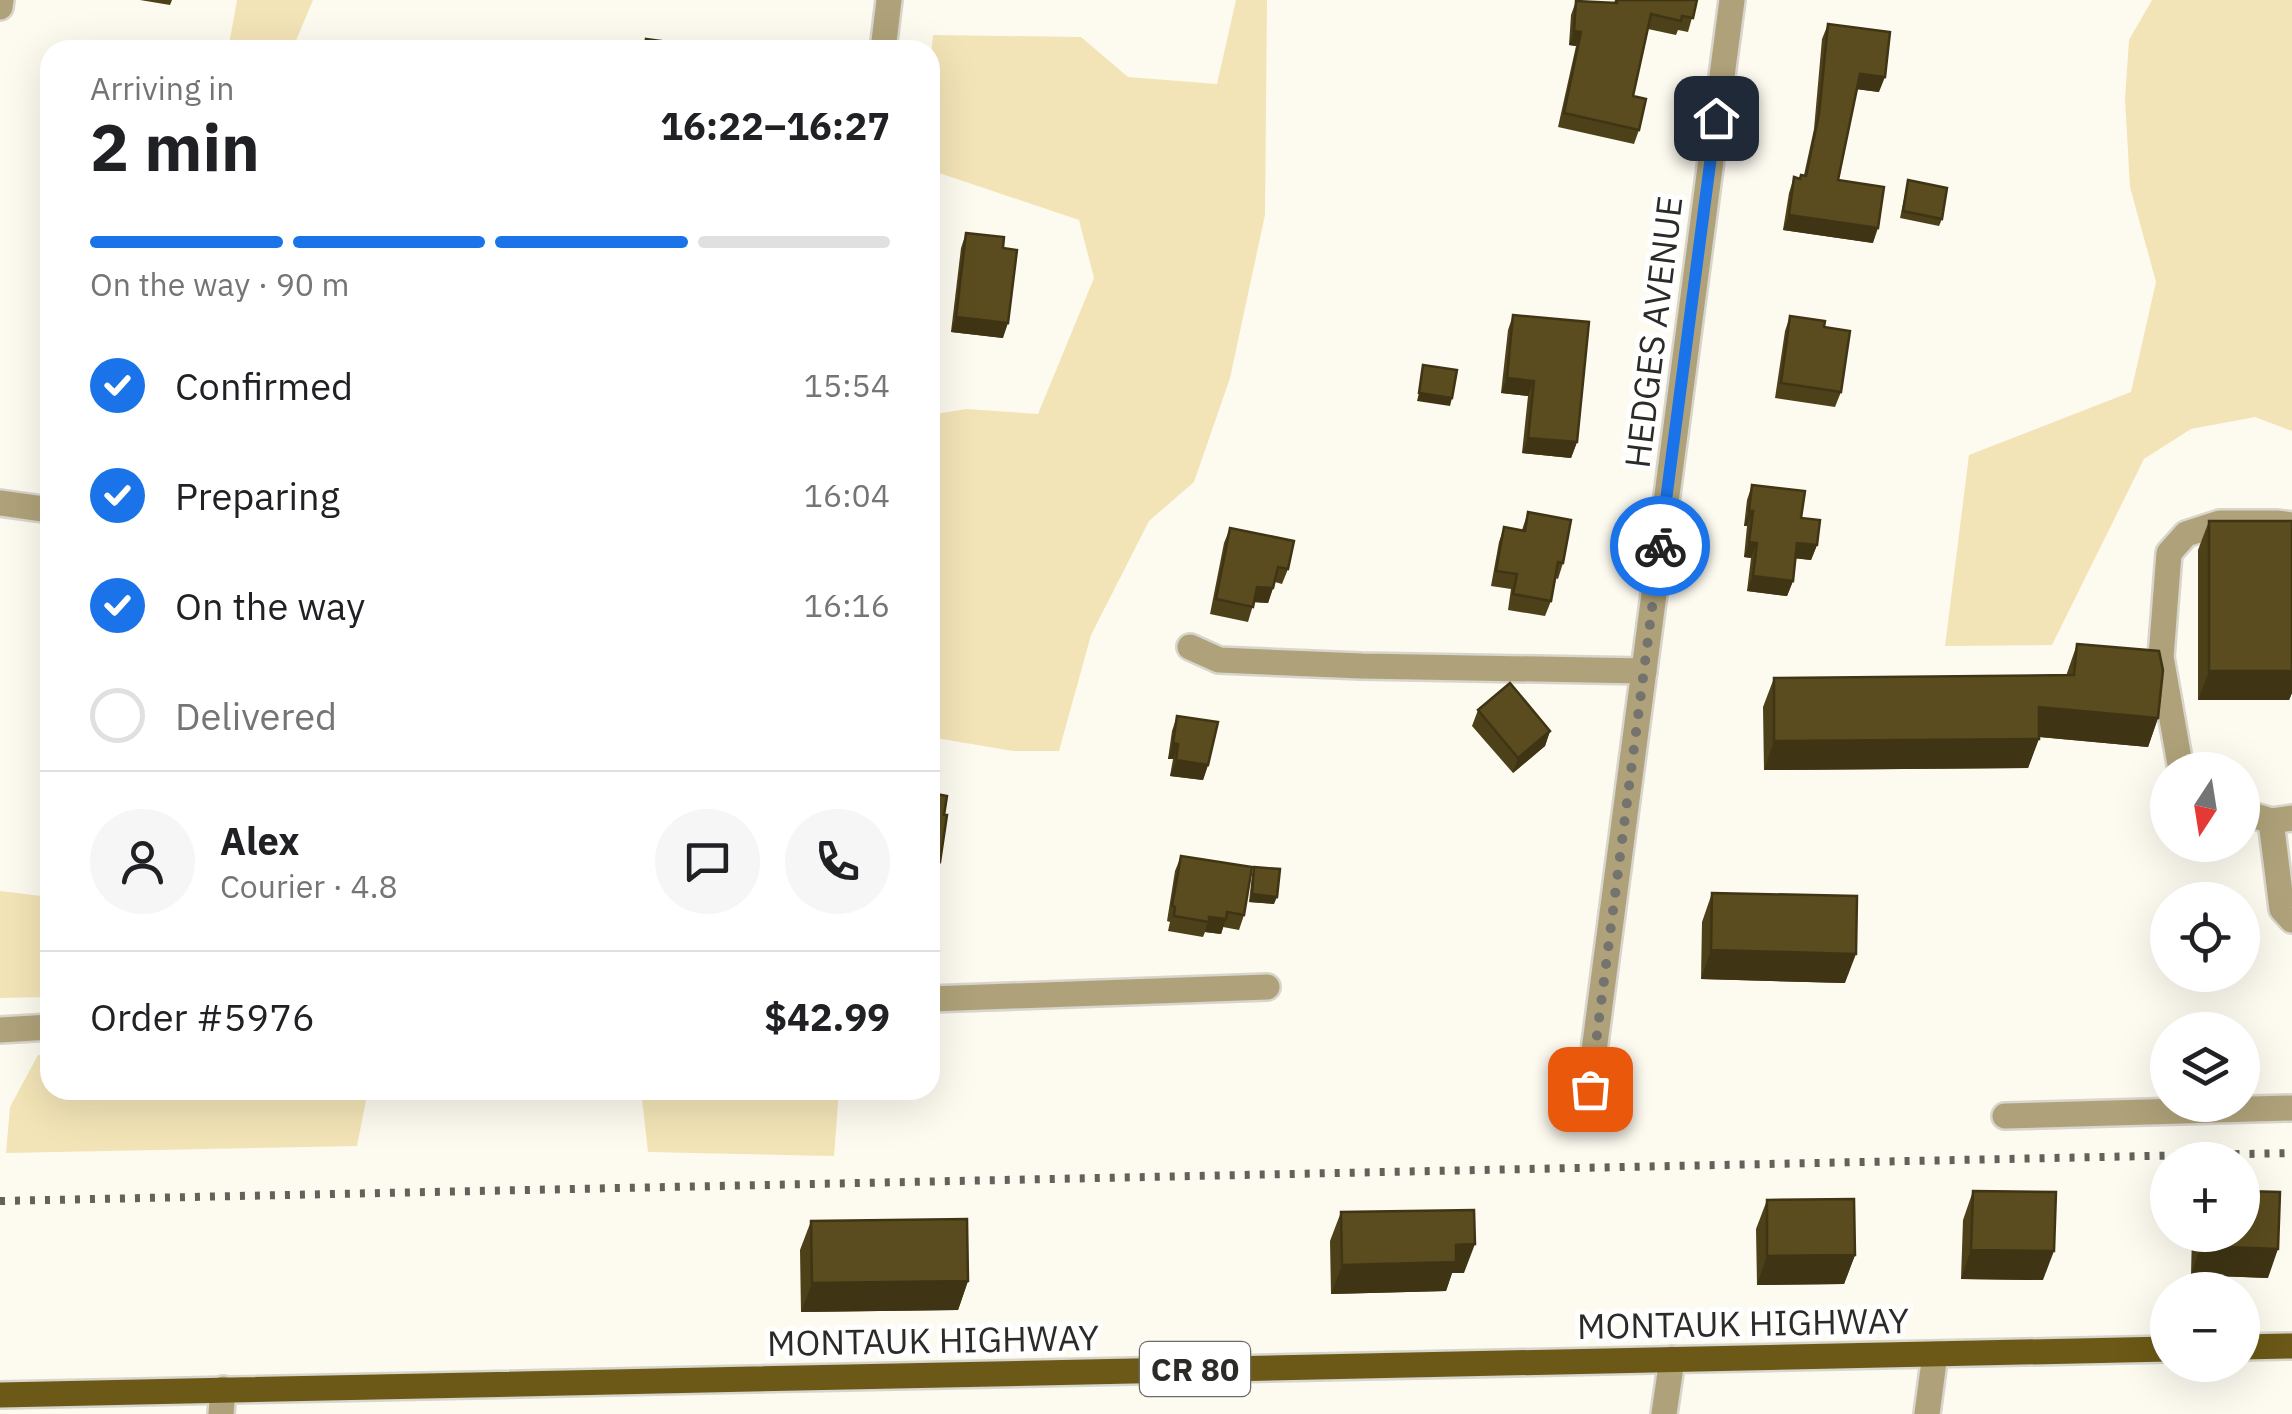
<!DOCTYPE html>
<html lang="en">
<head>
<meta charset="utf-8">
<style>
	body { margin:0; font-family:"IBM Plex Sans",sans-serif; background:#f6f6f6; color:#202124; height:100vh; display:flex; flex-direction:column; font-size:38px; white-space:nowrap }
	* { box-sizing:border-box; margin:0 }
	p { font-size:32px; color:#757577 }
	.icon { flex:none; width:55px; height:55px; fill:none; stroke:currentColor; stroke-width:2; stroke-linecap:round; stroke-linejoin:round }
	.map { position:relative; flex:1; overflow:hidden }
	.drawer { position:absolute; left:40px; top:40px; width:900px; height:1060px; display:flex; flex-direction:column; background:#fff; border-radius:30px; box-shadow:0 10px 40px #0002 }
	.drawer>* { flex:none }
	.needle { width:65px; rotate:192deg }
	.tools { position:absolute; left:2150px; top:752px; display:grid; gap:20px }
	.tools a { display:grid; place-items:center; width:110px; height:110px; border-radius:50%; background:#fff; box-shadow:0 10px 40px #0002; font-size:50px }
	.pin { position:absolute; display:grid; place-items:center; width:85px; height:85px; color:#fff; margin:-42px; border-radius:20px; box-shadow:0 5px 15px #0006 }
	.courier { position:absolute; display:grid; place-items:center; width:100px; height:100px; margin:-50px; border:8px solid #1a73e8; border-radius:50%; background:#fff; color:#222; box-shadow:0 2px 12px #0007 }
	.summary em { font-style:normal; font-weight:700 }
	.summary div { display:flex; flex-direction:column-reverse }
	.summary { display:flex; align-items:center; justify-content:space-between; height:170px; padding:0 50px }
	h1 { font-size:65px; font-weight:700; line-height:75px }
	.bar { display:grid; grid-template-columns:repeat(4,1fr); gap:15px 10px; align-content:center; height:120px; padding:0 50px }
	.bar i { height:12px; border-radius:8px; background:#e0e0e0 }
	.bar .current { background:#1a73e8 }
	.bar p { grid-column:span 4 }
	.line { display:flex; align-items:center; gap:25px; padding:0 50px; border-top:2px solid #e0e0e0 }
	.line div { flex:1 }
	.round { display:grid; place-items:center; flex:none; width:105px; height:105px; border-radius:52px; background:#f6f6f6 }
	ol { padding:0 50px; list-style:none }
	li { display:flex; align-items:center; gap:30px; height:110px }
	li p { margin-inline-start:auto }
	li .icon { padding:10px; border-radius:50%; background:#1a73e8; color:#fff; stroke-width:4 }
	li:last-child { color:#757577 }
	li i { width:55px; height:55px; border:5px solid #e0e0e0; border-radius:50% }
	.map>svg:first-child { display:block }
</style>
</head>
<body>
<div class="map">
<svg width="2292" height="1414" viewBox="0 0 2292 1414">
	<rect width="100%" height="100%" fill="#fdfaf0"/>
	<g fill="#f3e4b7">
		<polygon points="237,0 313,0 292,50 228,50"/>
		<polygon points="1236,0 1267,0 1265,215 1230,378 1194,482 1149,521 1091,635 1059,751 1013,751 930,737 930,415 966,409 1038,414 1094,278 1079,220 930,170 930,66 933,35 1081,37 1128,77 1217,84"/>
		<polygon points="2152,0 2292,0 2292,431 2255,417 2191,429 2144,459 2052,645 1945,646 1969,455 2131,392 2156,282 2130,187 2125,99 2129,40"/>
		<polygon points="0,891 50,897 50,997 0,998"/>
		<polygon points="38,1055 50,1055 50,1090 368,1090 357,1146 6,1153 10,1107"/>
		<polygon points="641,1090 839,1090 834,1156 648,1152"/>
	</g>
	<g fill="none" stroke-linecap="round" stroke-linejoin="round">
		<g stroke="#d7d5cc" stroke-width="30">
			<g id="minor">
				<polyline points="0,7 1,0"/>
				<polyline points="883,50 889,0"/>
				<polyline points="0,503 50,510"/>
				<polyline points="1190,647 1219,660 1362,666 1644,671"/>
				<polyline points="2181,770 2161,657 2169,553 2186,534 2220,523 2277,523 2292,525"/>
				<polyline points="2242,812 2271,821 2292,818"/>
				<polyline points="2271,821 2282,909 2292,920"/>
				<polyline points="930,999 1267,987"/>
				<polyline points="0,1030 50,1027"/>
				<polyline points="1589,1089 1732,0"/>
				<polyline points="2005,1116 2292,1108"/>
				<polyline points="221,1414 223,1389"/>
				<polyline points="1664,1414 1672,1359"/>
				<polyline points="1927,1414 1935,1354"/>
			</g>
		</g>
		<g stroke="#d7d5cc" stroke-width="30">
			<g id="major">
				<polyline points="2242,1347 2292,1346"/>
				<polyline points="0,1395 2168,1349"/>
			</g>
		</g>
		<use href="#minor" stroke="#afa27a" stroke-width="25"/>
		<use href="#major" stroke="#6c5917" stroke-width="25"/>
		<polyline stroke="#62615c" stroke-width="8" stroke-dasharray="5 10" stroke-linecap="butt" points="0,1201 2292,1153"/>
	</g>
	<g fill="#4d411a">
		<polygon points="140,0 172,0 170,5"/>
		<polygon points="1615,0 1697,0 1688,32 1678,30 1676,35 1648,29 1633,96 1639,130 1634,144 1558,127 1576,46 1569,45 1571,15 1576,1 1614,3"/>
		<polygon points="1828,24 1879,92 1857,89 1838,180 1873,243 1783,230 1789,193 1794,177 1799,179 1804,175 1814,129 1822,39"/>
		<polygon points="1908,180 1942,219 1939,226 1900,218"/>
		<polygon points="966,233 1003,248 1003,338 951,332 961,248"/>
		<polygon points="1513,315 1577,442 1571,458 1522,453 1528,396 1501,393 1508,330"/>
		<polygon points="1790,316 1824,327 1841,392 1835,407 1775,398 1785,331"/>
		<polygon points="1752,485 1801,518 1817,545 1811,560 1795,558 1793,581 1787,596 1747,591 1751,558 1744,557 1747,526 1744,526 1747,500"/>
		<polygon points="1528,512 1563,563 1558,579 1555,578 1551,601 1545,616 1508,610 1511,589 1491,586 1499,542 1504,527 1522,530"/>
		<polygon points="2209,521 2292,521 2292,693 2289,700 2198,700 2198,550"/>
		<polygon points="1230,528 1288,569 1282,584 1275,582 1268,603 1254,602 1248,622 1210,614 1224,543"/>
		<polygon points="2077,644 2158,718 2148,747 2039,737 2028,768 1764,770 1763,707 1774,678 2066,676"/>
		<polygon points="1478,710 1550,731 1545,746 1513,773 1472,726"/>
		<polygon points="1177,716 1208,765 1203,780 1170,776 1173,759 1168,759 1172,731"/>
		<polygon points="930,784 931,793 944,815 940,862 934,877 930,876"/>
		<polygon points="1181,856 1244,915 1239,930 1223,927 1221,934 1205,932 1203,937 1168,931 1170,922 1167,921 1175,871"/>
		<polygon points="1254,867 1274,904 1249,902 1252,875"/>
		<polygon points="1712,893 1845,983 1701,979 1702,922"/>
		<polygon points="1973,1191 2043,1280 1961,1279 1963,1220"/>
		<polygon points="1767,1200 1855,1255 1844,1284 1757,1285 1756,1229"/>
		<polygon points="1341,1212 1464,1273 1452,1273 1446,1291 1331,1294 1330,1241"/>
		<polygon points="811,1221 968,1281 958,1310 801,1312 800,1250"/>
		<polygon points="2192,1235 2242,1235 2268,1278 2191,1275"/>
	</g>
	<g fill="#3f3515">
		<polygon points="1574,31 1581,32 1576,46 1569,45"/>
		<polygon points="1860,74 1885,77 1879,92 1855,89"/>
		<polygon points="1789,215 1878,228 1873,243 1783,230"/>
		<polygon points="956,317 1008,323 1003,338 951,332"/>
		<polygon points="1507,378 1534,381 1528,396 1501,393"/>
		<polygon points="1419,393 1452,398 1450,406 1417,401"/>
		<polygon points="1528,438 1577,442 1571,458 1522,453"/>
		<polygon points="1749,511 1753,511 1747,526 1744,526"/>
		<polygon points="1749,542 1757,543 1751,558 1744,557"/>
		<polygon points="1797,543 1817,545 1811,560 1791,558"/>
		<polygon points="1753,576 1793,581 1787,596 1747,591"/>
		<polygon points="1257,587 1273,588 1268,603 1252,602"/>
		<polygon points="2209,671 2292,671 2292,693 2289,700 2198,700"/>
		<polygon points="2039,707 2158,718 2148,747 2028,736"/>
		<polygon points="1550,731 1545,746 1513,773 1518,758"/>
		<polygon points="2039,739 2028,768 1764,770 1774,741"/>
		<polygon points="1173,743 1178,744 1173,759 1168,759"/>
		<polygon points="1176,760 1208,765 1203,780 1170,776"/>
		<polygon points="1252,894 1277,897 1274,904 1249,902"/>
		<polygon points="1209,917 1226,919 1221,934 1205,932"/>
		<polygon points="1711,950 1856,954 1845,983 1701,979"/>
		<polygon points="1475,1244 1464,1273 1452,1273 1446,1291 1331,1294 1342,1265 1456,1245"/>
		<polygon points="2201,1246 2278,1249 2268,1278 2191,1275"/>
		<polygon points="1971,1250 2054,1251 2043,1280 1961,1279"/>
		<polygon points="1855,1255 1844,1284 1757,1285 1767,1256"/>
		<polygon points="968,1281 958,1310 801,1312 812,1283"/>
	</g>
	<g fill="#5a4c1e" stroke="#3f3515" stroke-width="2.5">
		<polygon points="1617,0 1697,0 1693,18 1682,16 1681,21 1651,14 1633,96 1646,99 1639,130 1564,113 1581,32 1574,31 1576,1 1617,3"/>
		<polygon points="1828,24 1890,32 1885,77 1860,74 1838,180 1884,187 1878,228 1789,215 1794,177 1800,179 1801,175 1806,176 1819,114"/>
		<polygon points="646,39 728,50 644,50"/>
		<polygon points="1908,180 1947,188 1942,219 1903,211"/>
		<polygon points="966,233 1004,237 1003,248 1017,250 1008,323 956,317"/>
		<polygon points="1513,315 1589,322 1577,442 1528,438 1534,381 1507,378"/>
		<polygon points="1790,316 1825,321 1824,327 1850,331 1841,392 1781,383"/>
		<polygon points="1423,365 1457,370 1452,398 1419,393"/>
		<polygon points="1752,485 1805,491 1801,518 1820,520 1817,545 1797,543 1793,581 1753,576 1757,543 1749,542 1753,511 1749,511"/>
		<polygon points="1528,512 1571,520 1563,563 1558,562 1551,601 1513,594 1517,574 1496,571 1504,527 1525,531"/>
		<rect x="2209" y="521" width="83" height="150"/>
		<polygon points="1230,528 1294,541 1288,569 1278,567 1273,588 1257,587 1253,607 1216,599"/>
		<polygon points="2077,644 2159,651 2163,670 2158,718 2039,707 2039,739 1774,741 1774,678 2074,675"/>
		<polygon points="1510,683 1550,731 1518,758 1478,710"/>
		<polygon points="1177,716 1218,722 1208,765 1176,760 1178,744 1173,743"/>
		<polygon points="930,784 933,784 931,793 947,796 944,815 947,815 940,862 930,860"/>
		<polygon points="1181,856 1252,867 1244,915 1227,912 1226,919 1209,917 1209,922 1174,916 1175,907 1172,906"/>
		<polygon points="1254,867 1280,869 1277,897 1252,894"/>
		<polygon points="1712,893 1857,896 1856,954 1711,950"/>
		<polygon points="1973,1191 2056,1192 2054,1251 1971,1250"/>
		<polygon points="2242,1191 2280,1192 2278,1249 2201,1246 2201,1235 2242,1235"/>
		<polygon points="1854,1199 1855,1255 1767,1256 1767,1200"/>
		<polygon points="1474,1210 1475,1244 1456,1245 1456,1262 1342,1265 1341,1212"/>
		<polygon points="967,1219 968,1281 812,1283 811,1221"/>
	</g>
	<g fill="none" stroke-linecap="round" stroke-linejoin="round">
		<polyline stroke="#75736e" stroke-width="10" stroke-dasharray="0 18" points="1590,1089 1660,546"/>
		<polyline stroke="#1a73e8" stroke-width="12" points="1660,546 1716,118"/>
	</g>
	<g text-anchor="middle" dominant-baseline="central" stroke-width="10" stroke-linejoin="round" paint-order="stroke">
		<rect fill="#fff" stroke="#6b6b68" stroke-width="2.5" x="1140" y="1342" width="110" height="54" rx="8"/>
		<g font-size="32" font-weight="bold" fill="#2c2b28">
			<text x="1195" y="1369">CR 80</text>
		</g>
		<g font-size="35" fill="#2c2b28" stroke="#fff">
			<text transform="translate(1653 332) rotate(-83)">HEDGES AVENUE</text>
			<text transform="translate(1743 1323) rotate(-1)">MONTAUK HIGHWAY</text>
			<text transform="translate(933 1340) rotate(-1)">MONTAUK HIGHWAY</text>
		</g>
	</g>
</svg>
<div class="tools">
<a><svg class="needle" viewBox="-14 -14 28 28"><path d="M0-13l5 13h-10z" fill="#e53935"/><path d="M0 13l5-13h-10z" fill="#757577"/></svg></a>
<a><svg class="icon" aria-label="locate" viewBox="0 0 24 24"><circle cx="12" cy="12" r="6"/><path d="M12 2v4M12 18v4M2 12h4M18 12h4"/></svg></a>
<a><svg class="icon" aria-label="layers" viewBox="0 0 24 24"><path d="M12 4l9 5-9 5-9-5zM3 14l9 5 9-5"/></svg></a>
<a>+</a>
<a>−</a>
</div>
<div class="pin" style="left:1590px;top:1089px;background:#ea580c"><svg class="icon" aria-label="bag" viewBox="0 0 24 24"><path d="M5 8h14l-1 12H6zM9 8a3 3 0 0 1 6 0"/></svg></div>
<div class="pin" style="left:1716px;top:118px;background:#1f2937"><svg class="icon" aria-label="home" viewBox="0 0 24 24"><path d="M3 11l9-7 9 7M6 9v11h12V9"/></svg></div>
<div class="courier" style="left:1660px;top:546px"><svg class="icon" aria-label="bike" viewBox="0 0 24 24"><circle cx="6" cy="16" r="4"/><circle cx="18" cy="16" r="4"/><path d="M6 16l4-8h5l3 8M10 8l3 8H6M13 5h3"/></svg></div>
<section class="drawer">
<div class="summary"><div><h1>2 min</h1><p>Arriving in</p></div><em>16:22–16:27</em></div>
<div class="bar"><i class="current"></i><i class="current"></i><i class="current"></i><i></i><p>On the way · 90 m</p></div>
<ol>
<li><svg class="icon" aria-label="check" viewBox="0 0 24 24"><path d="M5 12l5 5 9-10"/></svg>Confirmed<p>15:54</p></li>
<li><svg class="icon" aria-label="check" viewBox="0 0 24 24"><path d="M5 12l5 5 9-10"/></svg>Preparing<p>16:04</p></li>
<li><svg class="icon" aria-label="check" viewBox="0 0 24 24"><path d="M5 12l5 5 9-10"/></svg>On the way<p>16:16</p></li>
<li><i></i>Delivered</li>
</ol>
<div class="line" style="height:180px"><a class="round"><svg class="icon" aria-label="person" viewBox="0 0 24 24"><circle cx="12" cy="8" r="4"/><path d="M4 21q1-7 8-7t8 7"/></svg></a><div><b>Alex</b><p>Courier · 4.8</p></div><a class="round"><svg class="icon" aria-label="chat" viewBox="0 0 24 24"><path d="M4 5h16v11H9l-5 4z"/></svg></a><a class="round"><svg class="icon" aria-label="phone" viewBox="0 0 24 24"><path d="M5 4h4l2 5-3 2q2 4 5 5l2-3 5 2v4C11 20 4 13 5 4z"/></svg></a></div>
<div class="line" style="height:130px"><div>Order #5976</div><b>$42.99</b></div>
</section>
</div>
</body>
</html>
